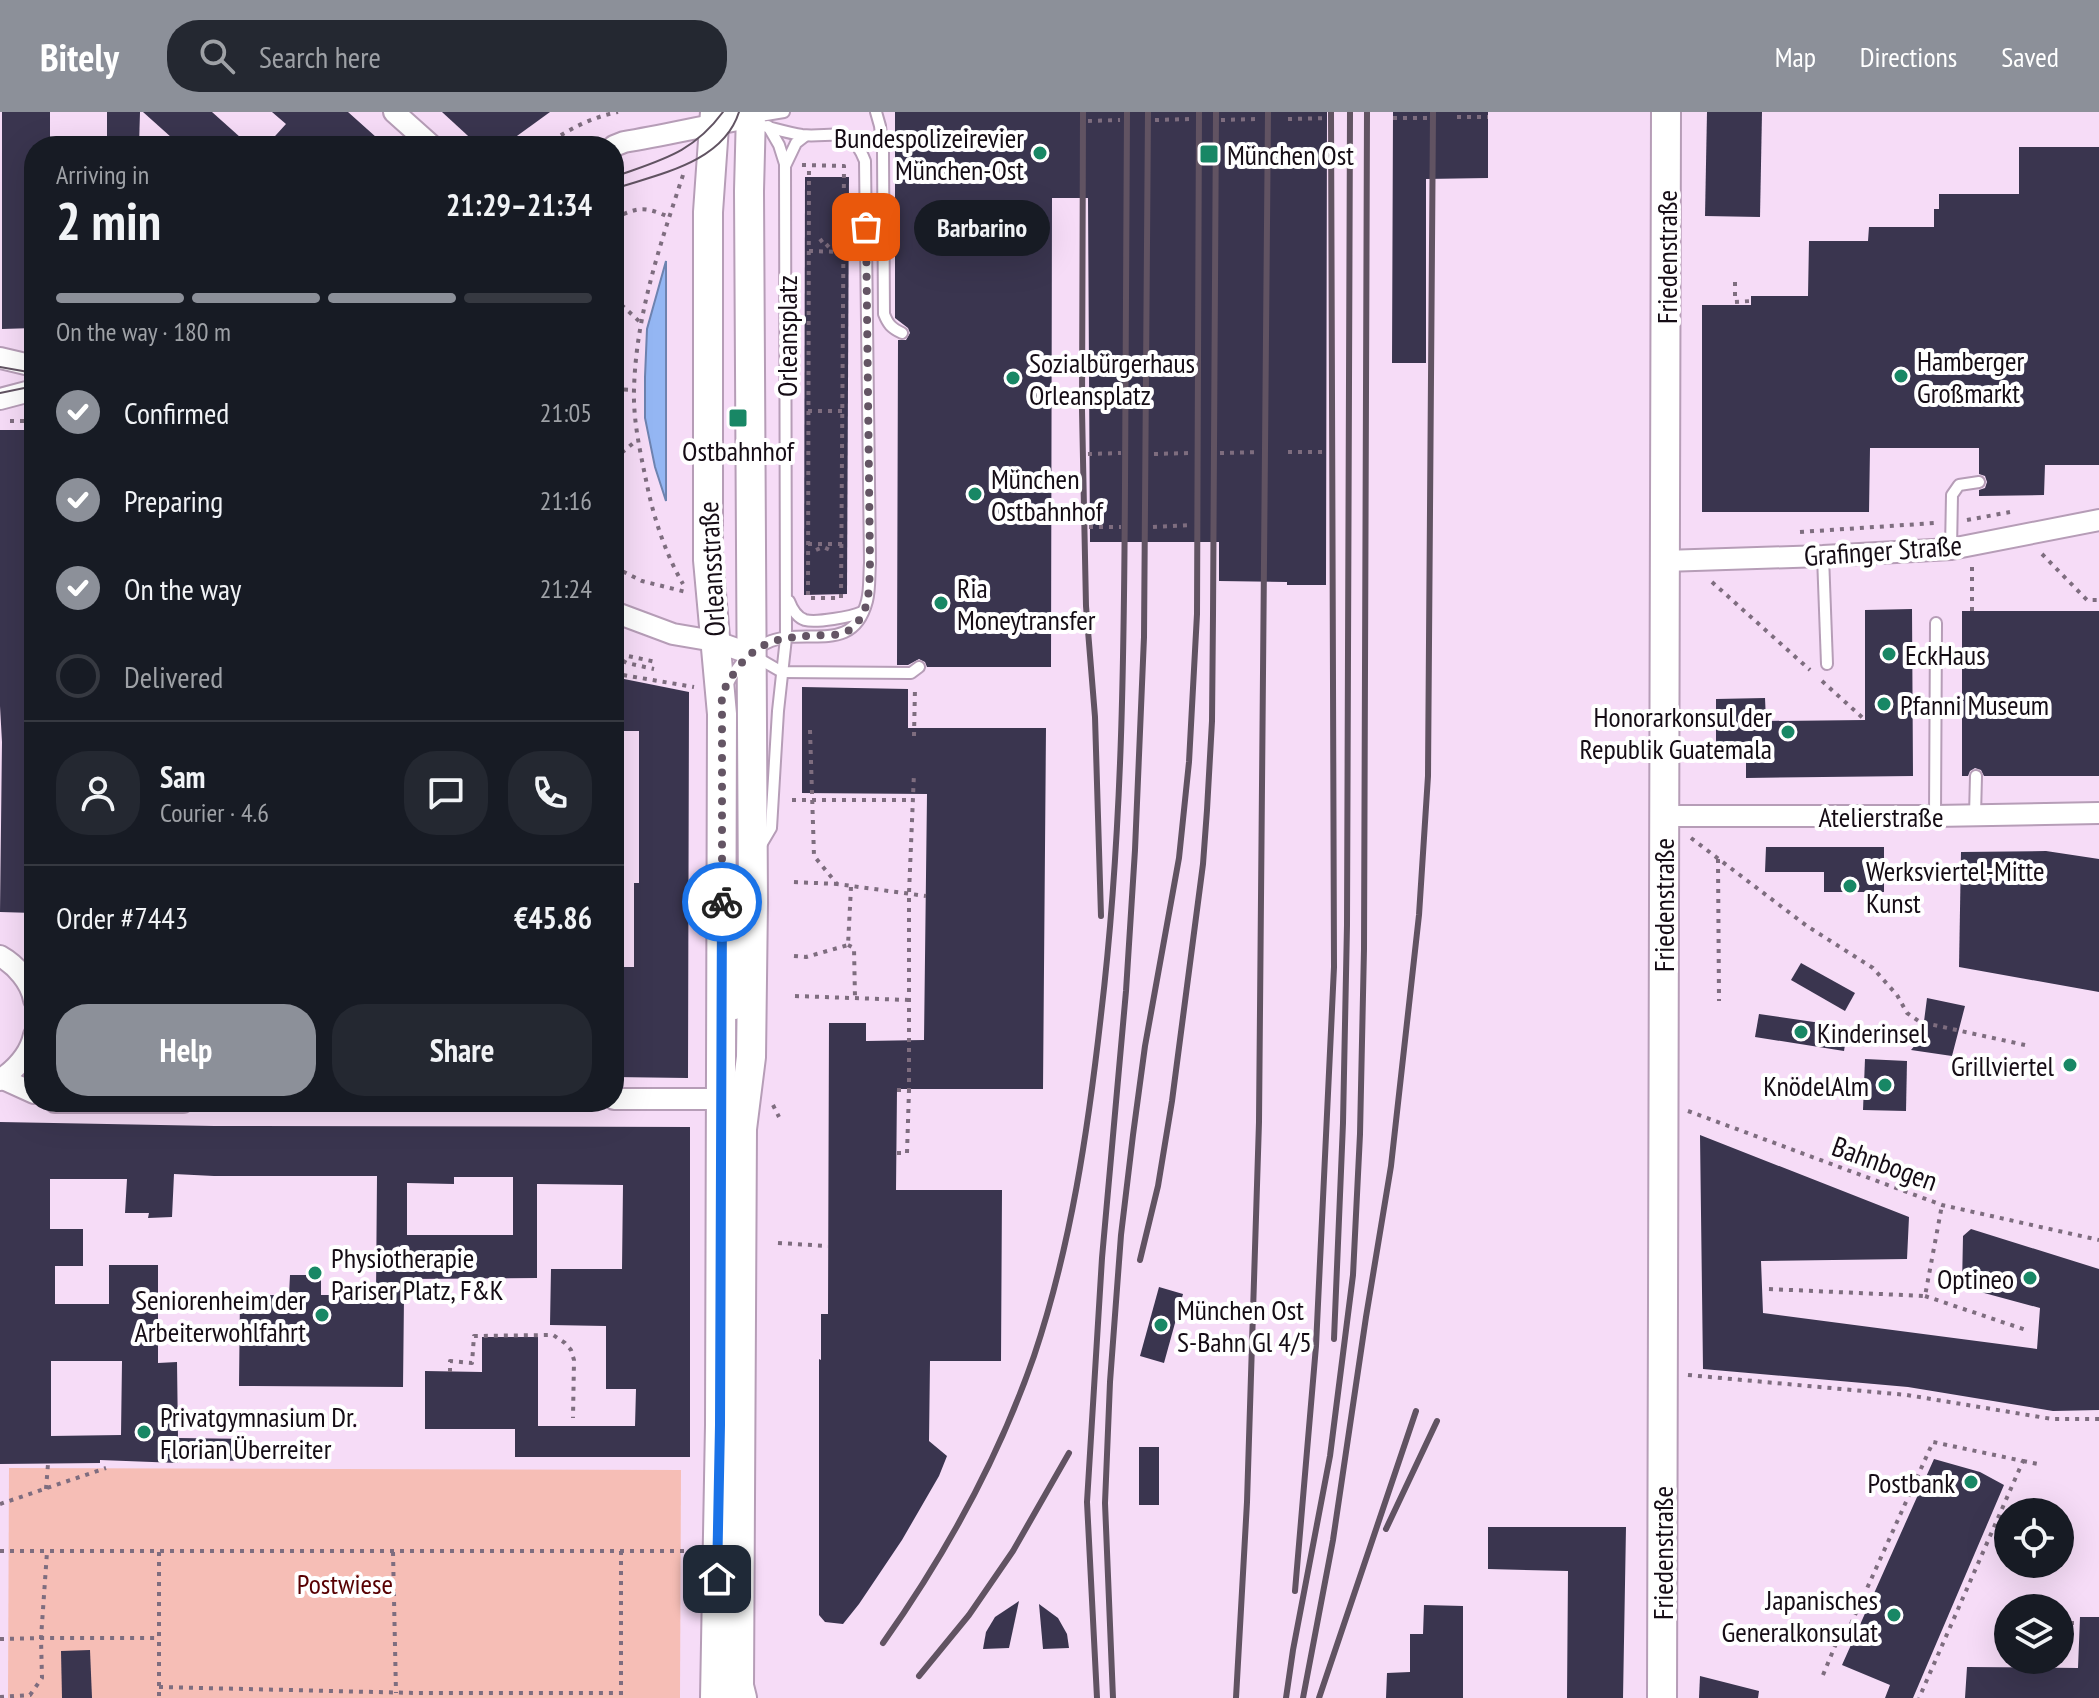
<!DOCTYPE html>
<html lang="en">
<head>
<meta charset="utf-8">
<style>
	body { margin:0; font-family:"PT Sans Narrow",sans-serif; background:#242831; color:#f1f3f6; height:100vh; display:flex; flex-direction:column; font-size:30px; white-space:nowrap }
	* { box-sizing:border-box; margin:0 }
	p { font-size:26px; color:#9ea1a6 }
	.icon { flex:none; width:44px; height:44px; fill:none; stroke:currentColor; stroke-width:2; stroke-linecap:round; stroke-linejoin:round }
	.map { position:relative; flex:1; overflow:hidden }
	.drawer { position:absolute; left:24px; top:24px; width:600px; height:976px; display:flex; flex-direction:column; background:#171b24; border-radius:32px; box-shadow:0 8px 32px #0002 }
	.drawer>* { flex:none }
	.tools { position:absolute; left:1994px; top:1386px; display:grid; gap:16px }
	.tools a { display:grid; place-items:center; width:80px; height:80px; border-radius:50%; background:#171b24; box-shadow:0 8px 32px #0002; font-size:40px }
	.pin { position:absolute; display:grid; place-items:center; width:68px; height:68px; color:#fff; margin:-34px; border-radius:16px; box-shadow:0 4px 12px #0006 }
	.courier { position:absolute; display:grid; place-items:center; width:80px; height:80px; margin:-40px; border:6px solid #1a73e8; border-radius:50%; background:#fff; color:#222; box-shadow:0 2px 10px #0007 }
	.bubble { position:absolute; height:56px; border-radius:28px; background:#171b24; box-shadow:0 8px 32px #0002; font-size:26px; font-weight:700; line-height:56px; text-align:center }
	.headline em { font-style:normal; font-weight:700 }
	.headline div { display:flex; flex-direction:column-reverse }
	.headline { display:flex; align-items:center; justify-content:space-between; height:136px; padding:0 32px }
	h1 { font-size:52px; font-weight:700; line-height:60px }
	.bar { display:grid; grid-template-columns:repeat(4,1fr); gap:12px 8px; align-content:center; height:96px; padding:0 32px }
	.bar i { height:10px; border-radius:6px; background:#363941 }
	.bar .on { background:#8c9099 }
	.bar p { grid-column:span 4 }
	.line { display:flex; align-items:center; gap:20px; padding:0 32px; border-top:2px solid #363941 }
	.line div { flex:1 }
	.round { display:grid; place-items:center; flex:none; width:84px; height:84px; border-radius:32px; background:#242831 }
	ol { padding:0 32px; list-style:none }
	li { display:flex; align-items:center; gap:24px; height:88px }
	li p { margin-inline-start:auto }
	li .icon { padding:8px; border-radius:50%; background:#8c9099; color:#fff; stroke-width:4 }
	li:last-child { color:#9ea1a6 }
	li i { width:44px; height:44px; border:4px solid #363941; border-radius:50% }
	.button { display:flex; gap:16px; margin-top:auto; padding:16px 32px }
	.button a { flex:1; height:92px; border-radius:32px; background:#8c9099; color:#fff; font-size:32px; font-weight:700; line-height:92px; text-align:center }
	.button a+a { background:#242831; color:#f1f3f6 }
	header { display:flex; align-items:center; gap:48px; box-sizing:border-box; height:112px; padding:0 40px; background:#8c9099; color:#fff }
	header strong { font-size:38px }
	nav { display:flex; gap:44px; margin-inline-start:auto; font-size:28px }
	.search { width:560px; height:72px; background:#242831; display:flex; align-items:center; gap:20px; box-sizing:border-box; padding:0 28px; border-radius:32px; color:#9ea1a6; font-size:30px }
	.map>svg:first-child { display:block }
</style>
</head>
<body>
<header>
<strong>Bitely</strong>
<div class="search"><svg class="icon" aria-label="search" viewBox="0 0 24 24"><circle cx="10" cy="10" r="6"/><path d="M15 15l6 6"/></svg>Search here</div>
<nav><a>Map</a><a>Directions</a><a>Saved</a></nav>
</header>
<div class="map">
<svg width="2099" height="1586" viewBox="0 0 2099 1586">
	<rect width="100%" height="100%" fill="#f6dcf7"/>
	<polygon fill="#f6beb6" points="9,1356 681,1358 680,1586 8,1586"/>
	<polygon fill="#94b6f3" stroke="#6e83b0" stroke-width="2" points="666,149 666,389 655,355 645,306 645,265 647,217"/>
	<g fill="#3a354f" fill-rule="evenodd">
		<polygon points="2,0 50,0 50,34 34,34 34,216 2,217"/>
		<polygon points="107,0 140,0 139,34 107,34"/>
		<polygon points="143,0 212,0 250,34 181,34"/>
		<polygon points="272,0 348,0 386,34 266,34 286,12"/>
		<polygon points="442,0 550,0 503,34 479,34"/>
		<polygon points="895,0 1327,0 1326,473 1287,473 1287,470 1219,469 1219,430 1090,430 1088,86 1052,86 1051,555 927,555 925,550 919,547 908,553 897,553 898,228 906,228 910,221 908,216 895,206"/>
		<polygon points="1393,0 1488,0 1488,66 1426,67 1426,251 1392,251"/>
		<polygon points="1707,0 1762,0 1760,105 1705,104"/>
		<polygon points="2019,35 2099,35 2099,353 2045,353 2044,383 1979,384 1979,378 1985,376 1987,370 1985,364 1979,362 1979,336 1870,336 1869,400 1702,400 1702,193 1751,193 1751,184 1808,184 1809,129 1868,129 1869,115 1934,115 1934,97 1939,97 1939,82 2019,82"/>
		<polygon points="805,65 849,65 847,482 804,483"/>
		<polygon points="0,318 34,318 34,801 0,800 2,630 0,594"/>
		<polygon points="1912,497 1913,664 1746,666 1746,630 1716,630 1716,587 1765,586 1766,609 1865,608 1865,498"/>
		<polygon points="1962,499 2099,499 2099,664 1984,664 1981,658 1975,656 1970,659 1968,664 1962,664"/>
		<polygon points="614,565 689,580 688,966 614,965 614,914 620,914 620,855 634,855 634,771 639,771 639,619 614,619"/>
		<polygon points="802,575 908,577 908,616 1046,616 1043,977 897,977 896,1078 1002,1078 1001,1249 930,1249 929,1329 947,1344 939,1364 902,1428 859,1492 843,1512 825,1510 819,1503 819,1247 821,1248 821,1202 828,1202 829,911 866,911 866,929 924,928 927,682 802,681"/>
		<polygon points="1766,735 1884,735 1884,780 1824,780 1824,760 1765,760"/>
		<polygon points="2046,739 2099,747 2099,880 1959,855 1961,740"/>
		<polygon points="1801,851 1855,881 1845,899 1791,868"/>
		<polygon points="1927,886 1965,894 1952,944 1911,938 1922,925"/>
		<polygon points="1759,902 1848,915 1844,939 1755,925"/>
		<polygon points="1865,947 1907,949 1906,999 1863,998"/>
		<path d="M0 1010 214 1014 690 1015V1345H515V1317H425V1259L482 1260V1225H538V1314H635L636 1277H606V1214L550 1213 551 1157H622L623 1073 537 1072V1166L406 1167 407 1185H404L403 1275 239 1274 240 1183H289L290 1163H321V1183H376L377 1064H214L174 1062 172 1105 148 1106 149 1101H125L127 1067H50V1117H83V1154H55V1192H109V1153H158V1251L177 1250 178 1326 253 1327 252 1349 178 1348V1351L100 1348V1351L0 1352ZM454 1065H513V1123H407V1071L454 1072ZM51 1249H122L121 1323 51 1324Z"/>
		<polygon points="1700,1023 1909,1105 1907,1147 1761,1149 1763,1201 2037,1237 2040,1196 1962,1175 1963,1124 1971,1117 2099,1157 2099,1298 2053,1299 1908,1275 1703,1257"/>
		<polygon points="1159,1175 1183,1182 1164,1251 1140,1244"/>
		<rect x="1139" y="1335" width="20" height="58"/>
		<polygon points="1934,1347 1980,1360 2004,1373 1913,1586 1885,1586 1890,1573 1842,1553"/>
		<polygon points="1488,1415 1626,1415 1623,1586 1567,1586 1568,1459 1488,1457"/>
		<polygon points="1019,1489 1009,1536 983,1537 986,1520 995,1505"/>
		<polygon points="1039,1492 1058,1506 1067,1522 1069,1536 1043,1537"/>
		<polygon points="1424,1493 1463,1494 1463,1586 1386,1586 1387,1561 1410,1560 1410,1522 1423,1522"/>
		<polygon points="2080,1505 2099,1505 2099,1586 1965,1586 1967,1555 2078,1556"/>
		<polygon points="90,1538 92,1586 62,1586 61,1539"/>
		<polygon points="1700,1564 1759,1579 1758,1586 1699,1586"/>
	</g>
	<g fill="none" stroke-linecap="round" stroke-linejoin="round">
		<g stroke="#b69db7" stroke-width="14">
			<g id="lane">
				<path d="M876 0 880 14 883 40 884 202C888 212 891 216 902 221"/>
				<polyline points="754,5 784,0"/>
				<polyline points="768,14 779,33 785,52"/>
				<polyline points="1951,437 1952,383 1959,373 1979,370"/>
				<polyline points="1823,444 1827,552"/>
				<path d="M789 489C792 497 796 505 805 508 816 511 851 505 862 500"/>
				<polyline points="756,545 782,560 911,561 919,555"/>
				<path d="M727 573C737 554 751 537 771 529 808 515 853 543 867 489 870 477 869 464 870 451L865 49C850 11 834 26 802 23 788 21 773 16 759 13L755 10"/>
				<polyline points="1975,703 1976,664"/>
				<polyline points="1935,704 1936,511"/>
				<polyline points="761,733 771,716 778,599 786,526 785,54 796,31 805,24"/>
				<polyline points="731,815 737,832 735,902"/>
			</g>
		</g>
		<g stroke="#b69db7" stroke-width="24">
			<g id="street">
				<polyline points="394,0 432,34"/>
				<path d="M614 34 624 30C666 23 708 13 750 6"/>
				<polyline points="0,246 34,254"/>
				<polyline points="0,287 34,278"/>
				<polyline points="1664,449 1823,444 1951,437 2099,408"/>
				<polyline points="614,500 673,522 714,529 751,542"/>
				<polyline points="1663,704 1935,704 2099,701"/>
				<path d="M0 844C16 853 31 870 34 888"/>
				<polyline points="3,967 34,981"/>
				<path d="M0 968C16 957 30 942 34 923"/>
				<polyline points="614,987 720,987"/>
				<polyline points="55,990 183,990"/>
			</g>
		</g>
		<g stroke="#b69db7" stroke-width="32">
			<g id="secondary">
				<polyline points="715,1586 720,1313 722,602 708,448 708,100 715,0"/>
				<polyline points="742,1586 739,1574 742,1017 751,945 753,790 749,79 751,0"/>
				<polyline points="1662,1586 1666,0"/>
			</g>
		</g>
		<g stroke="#7e6d7f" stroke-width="4" stroke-dasharray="4 6" stroke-linecap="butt">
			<polyline points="1457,5 1488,5"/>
			<polyline points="1393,6 1427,6"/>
			<polyline points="1288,7 1327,6"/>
			<polyline points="1155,8 1191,7"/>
			<polyline points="1221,8 1258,7"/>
			<polyline points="1088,9 1120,8"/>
			<path d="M544 34C566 19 591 5 618 0"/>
			<polyline points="802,53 844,54 841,486 808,486 809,53"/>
			<polyline points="904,55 924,48"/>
			<polyline points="900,57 924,57"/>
			<polyline points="906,59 924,64"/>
			<path d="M683 63C660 133 636 203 634 277 633 308 640 339 646 368 653 404 665 441 683 472"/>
			<path d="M614 106C640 95 643 94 669 105"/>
			<polyline points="820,127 826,135 834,128"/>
			<polyline points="809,139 843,140"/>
			<polyline points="1735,170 1735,190 1751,189"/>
			<polyline points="614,186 641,211"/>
			<polyline points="614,277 634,278"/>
			<polyline points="808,299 842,299"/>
			<polyline points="10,309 34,309"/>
			<polyline points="1288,340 1326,340"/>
			<polyline points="1220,341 1259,340"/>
			<polyline points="1088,342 1121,341"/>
			<polyline points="1154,342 1191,341"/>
			<polyline points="614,347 637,328"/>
			<polyline points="1967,408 2010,400"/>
			<polyline points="1089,415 1121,415"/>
			<polyline points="1153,415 1191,413"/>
			<polyline points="1800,420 1935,411"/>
			<polyline points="808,432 842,432"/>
			<polyline points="816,438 823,435 830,438"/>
			<polyline points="2042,442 2087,488 2099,488"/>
			<polyline points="614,455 642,469 686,480"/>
			<polyline points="1972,455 1972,499"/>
			<polyline points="1712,470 1810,558"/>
			<polyline points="614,544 627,551 654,557"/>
			<polyline points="619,545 628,544 656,550"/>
			<polyline points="614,559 623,563 694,575"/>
			<polyline points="1822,569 1865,608"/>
			<polyline points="810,618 814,744 837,772 926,784"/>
			<polyline points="914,624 915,576"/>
			<polyline points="792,688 913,688"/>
			<polyline points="1691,726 1807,814 1873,856 1897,883 1907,901 1920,910 2025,933"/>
			<polyline points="1718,747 1719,889"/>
			<polyline points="794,770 837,772"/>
			<polyline points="848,833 854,836 855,886"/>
			<polyline points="794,844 806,845 848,833 851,775"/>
			<polyline points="795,884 909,888"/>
			<polyline points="897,978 909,978 909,781 914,661"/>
			<polyline points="773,993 779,1005"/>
			<polyline points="1688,999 1942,1093 2099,1128"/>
			<polyline points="897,1041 907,1041 909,978"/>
			<polyline points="778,1131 828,1134"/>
			<polyline points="1769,1177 1925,1184 1942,1093"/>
			<polyline points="1925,1184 2026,1218"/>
			<polyline points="450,1260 450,1249 472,1251 474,1224 553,1223 565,1231 571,1238 574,1248 573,1306"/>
			<polyline points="1688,1263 1907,1283 2052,1307 2099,1307"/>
			<polyline points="2023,1349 2038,1352"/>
			<polyline points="46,1377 48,1352"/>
			<polyline points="0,1392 106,1356"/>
			<polyline points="0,1439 692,1439"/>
			<polyline points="621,1439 621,1586"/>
			<polyline points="159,1440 159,1586"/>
			<polyline points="393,1440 396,1581"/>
			<polyline points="2060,1511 2079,1511"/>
			<polyline points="0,1527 41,1526 47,1440"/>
			<polyline points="2036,1556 2036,1548"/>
			<polyline points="1823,1563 1838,1527 1846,1523 1933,1330 2023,1349 1919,1586"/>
			<polyline points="159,1575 418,1581 621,1581"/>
			<polyline points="0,1585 30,1583 42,1566 41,1526 159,1526"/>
		</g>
		<use href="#lane" stroke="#fff" stroke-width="10"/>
		<use href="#street" stroke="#fff" stroke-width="20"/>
		<use href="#secondary" stroke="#fff" stroke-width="28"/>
		<g stroke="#615362" stroke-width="2">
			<path d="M614 65C660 48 692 42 723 0"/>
			<path d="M614 77C658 62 723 51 739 0"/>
			<polyline points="0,255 34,261"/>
			<polyline points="0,281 34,274"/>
		</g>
		<g stroke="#615362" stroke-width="6">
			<polyline points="1083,0 1082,298 1086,494 1095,605 1101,804"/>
			<polyline points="1140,1148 1158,1074 1172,989 1203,752 1207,698 1212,609 1213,503 1216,0"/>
			<polyline points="1334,1227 1343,1011 1347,813 1350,0"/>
			<polyline points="1386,1417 1437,1309"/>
			<polyline points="1295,1479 1316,1234 1334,855 1331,0"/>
			<path d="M883 1531C946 1442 998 1348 1034 1244 1071 1134 1088 1018 1101 903 1122 727 1124 550 1125 373 1126 248 1127 124 1127 0"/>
			<polyline points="919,1564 969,1503 1013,1439 1069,1341"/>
			<polyline points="1097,1586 1087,1390 1102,1146 1126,879 1135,738 1144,525 1148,0"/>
			<polyline points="1113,1586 1105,1391 1110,1270 1121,1123 1133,1023 1145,934 1179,746 1189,650 1197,502 1199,0"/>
			<polyline points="1236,1586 1247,1390 1259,1010 1268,0"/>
			<polyline points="1286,1586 1293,1538 1330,1344 1353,1163 1360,1022 1364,837 1367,0"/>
			<polyline points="1303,1586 1333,1428 1366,1205 1391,1054 1419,803 1428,664 1433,0"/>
			<polyline points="1319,1586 1416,1299"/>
		</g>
	</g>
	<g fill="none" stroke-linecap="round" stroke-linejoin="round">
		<path stroke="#645564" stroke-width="8" stroke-dasharray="0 14.4" d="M722 790V602C720 581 725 574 737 557 760 525 788 525 824 523 835 523 845 523 853 515 871 499 869 473 870 451L866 115"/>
		<polyline stroke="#1a73e8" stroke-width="10" points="717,1467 720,1313 722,790"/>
	</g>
	<g fill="#188765" stroke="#fff" stroke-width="3">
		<circle cx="1040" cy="41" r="8"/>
		<rect x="1199" y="32" width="20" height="20" rx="4"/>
		<circle cx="1901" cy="264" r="8"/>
		<circle cx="1013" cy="266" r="8"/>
		<rect x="728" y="296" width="20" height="20" rx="4"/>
		<circle cx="975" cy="382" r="8"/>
		<circle cx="941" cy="491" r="8"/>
		<circle cx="1889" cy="542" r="8"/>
		<circle cx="1884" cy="592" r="8"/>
		<circle cx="1788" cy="620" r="8"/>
		<circle cx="1850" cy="774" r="8"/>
		<circle cx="1801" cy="920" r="8"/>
		<circle cx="2070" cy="953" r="8"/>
		<circle cx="1885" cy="973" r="8"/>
		<circle cx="315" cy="1161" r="8"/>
		<circle cx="2030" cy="1166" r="8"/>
		<circle cx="322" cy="1203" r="8"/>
		<circle cx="1161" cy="1213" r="8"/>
		<circle cx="144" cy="1320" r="8"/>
		<circle cx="1971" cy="1370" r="8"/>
		<circle cx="1894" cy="1503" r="8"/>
	</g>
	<g text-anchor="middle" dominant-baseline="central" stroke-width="8" stroke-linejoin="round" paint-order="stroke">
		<g font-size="28" fill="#150c15" stroke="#fff" text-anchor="start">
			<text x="1024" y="25" text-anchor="end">Bundespolizeirevier<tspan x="1024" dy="32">München-Ost</tspan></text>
			<text x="1227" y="42">München Ost</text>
			<text x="1917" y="248">Hamberger<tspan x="1917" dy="32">Großmarkt</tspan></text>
			<text x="1029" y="250">Sozialbürgerhaus<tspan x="1029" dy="32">Orleansplatz</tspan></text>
			<text x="738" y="338" text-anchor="middle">Ostbahnhof</text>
			<text x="991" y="366">München<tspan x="991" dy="32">Ostbahnhof</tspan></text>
			<text x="957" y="475">Ria<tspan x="957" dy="32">Moneytransfer</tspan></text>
			<text x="1905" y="542">EckHaus</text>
			<text x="1900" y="592">Pfanni Museum</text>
			<text x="1772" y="604" text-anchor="end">Honorarkonsul der<tspan x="1772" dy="32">Republik Guatemala</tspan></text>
			<text x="1866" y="758">Werksviertel-Mitte<tspan x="1866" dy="32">Kunst</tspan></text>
			<text x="1817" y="920">Kinderinsel</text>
			<text x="2054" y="953" text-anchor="end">Grillviertel</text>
			<text x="1869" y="973" text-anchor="end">KnödelAlm</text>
			<text x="331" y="1145">Physiotherapie<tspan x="331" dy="32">Pariser Platz, F&amp;K</tspan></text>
			<text x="2014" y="1166" text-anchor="end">Optineo</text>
			<text x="306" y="1187" text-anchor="end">Seniorenheim der<tspan x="306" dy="32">Arbeiterwohlfahrt</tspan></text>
			<text x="1177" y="1197">München Ost<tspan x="1177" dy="32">S-Bahn Gl 4/5</tspan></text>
			<text x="160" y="1304">Privatgymnasium Dr.<tspan x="160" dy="32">Florian Überreiter</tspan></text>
			<text x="1955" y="1370" text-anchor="end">Postbank</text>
			<text x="1878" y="1487" text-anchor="end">Japanisches<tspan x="1878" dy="32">Generalkonsulat</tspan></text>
		</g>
		<g font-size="28" fill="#150c15" stroke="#fff">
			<text transform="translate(1666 145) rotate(-90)">Friedenstraße</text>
			<text transform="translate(786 224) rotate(-90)">Orleansplatz</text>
			<text transform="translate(1883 438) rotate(-4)">Grafinger Straße</text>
			<text transform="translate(711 457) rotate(-93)">Orleansstraße</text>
			<text x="1881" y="704">Atelierstraße</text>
			<text transform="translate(1663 793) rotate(-90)">Friedenstraße</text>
			<text transform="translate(1885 1051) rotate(20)">Bahnbogen</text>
			<text transform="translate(1662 1441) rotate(-90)">Friedenstraße</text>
		</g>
		<g font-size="28" fill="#580002" stroke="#fff">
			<text x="345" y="1471">Postwiese</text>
		</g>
	</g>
</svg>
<div class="tools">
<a><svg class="icon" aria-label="locate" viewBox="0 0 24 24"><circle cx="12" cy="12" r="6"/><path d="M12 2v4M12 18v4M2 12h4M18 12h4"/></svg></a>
<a><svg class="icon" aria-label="layers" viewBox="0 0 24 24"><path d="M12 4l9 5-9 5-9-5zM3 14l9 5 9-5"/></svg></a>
</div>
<div class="pin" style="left:866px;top:115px;background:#ea580c"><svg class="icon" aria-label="bag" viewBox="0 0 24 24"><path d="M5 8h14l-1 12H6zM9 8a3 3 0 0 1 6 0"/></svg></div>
<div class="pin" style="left:717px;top:1467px;background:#1f2937"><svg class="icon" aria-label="home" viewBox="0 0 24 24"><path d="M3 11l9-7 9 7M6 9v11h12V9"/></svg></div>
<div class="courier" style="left:722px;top:790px"><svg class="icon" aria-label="bike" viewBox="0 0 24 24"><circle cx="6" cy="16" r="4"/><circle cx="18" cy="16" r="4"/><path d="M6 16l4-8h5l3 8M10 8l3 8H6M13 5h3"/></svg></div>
<div class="bubble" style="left:914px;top:88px;width:136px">Barbarino</div>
<section class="drawer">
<div class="headline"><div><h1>2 min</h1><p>Arriving in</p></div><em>21:29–21:34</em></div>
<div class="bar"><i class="on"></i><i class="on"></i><i class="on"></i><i></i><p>On the way · 180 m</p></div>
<ol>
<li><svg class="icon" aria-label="check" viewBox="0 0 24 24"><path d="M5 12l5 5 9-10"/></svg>Confirmed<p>21:05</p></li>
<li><svg class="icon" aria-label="check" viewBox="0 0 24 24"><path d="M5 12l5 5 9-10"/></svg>Preparing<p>21:16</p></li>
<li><svg class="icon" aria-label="check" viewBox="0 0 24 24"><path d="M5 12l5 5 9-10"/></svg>On the way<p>21:24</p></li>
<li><i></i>Delivered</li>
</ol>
<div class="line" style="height:144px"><a class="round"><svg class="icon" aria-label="person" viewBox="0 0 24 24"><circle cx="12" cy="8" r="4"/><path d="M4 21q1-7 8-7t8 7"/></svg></a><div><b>Sam</b><p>Courier · 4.6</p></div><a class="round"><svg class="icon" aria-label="chat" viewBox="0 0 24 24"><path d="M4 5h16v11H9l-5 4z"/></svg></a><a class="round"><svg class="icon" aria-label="phone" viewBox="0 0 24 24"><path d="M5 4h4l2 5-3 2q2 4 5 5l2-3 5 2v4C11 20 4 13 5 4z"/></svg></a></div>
<div class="line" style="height:104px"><div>Order #7443</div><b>€45.86</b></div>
<div class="button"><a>Help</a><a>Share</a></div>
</section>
</div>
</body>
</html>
